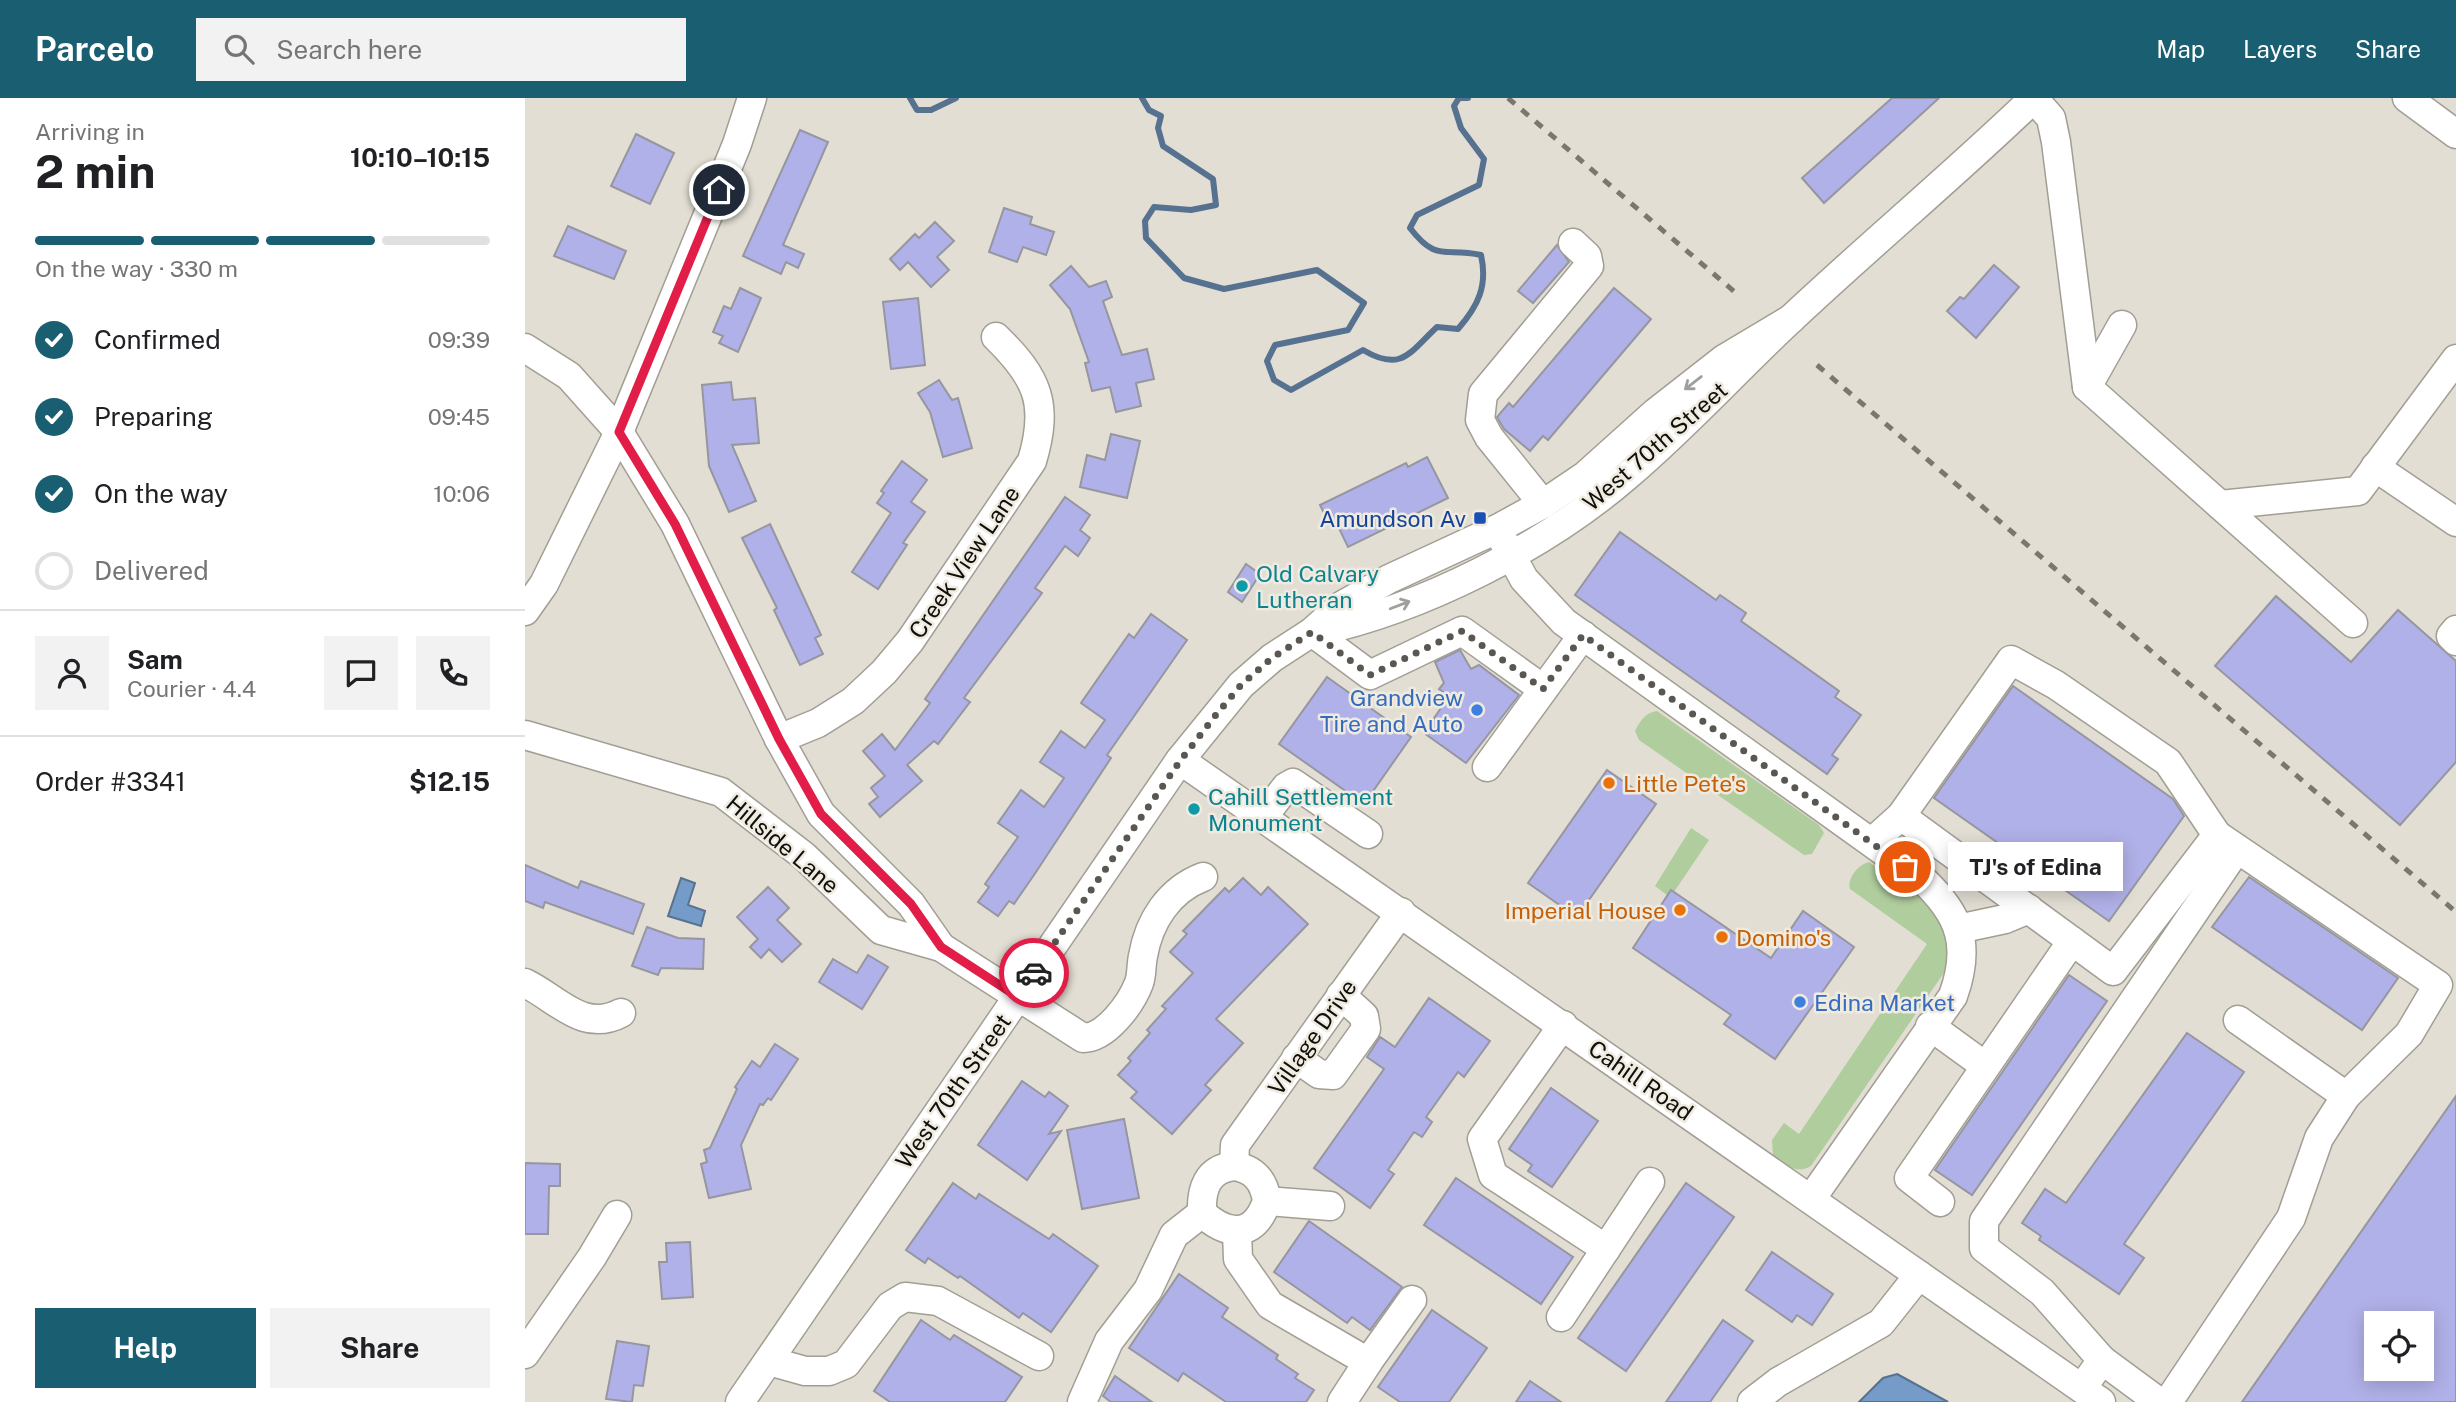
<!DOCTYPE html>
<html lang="en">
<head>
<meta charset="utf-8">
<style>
	body { margin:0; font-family:"Public Sans",sans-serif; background:#f2f2f2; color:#202124; height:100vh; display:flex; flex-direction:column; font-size:26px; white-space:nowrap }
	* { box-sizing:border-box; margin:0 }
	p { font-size:23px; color:#757577 }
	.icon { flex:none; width:38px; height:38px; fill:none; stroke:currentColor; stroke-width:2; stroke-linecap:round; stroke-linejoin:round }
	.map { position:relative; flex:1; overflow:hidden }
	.drawer { display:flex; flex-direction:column; background:#fff; width:525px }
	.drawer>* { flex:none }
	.buttons { position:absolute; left:1839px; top:1213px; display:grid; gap:14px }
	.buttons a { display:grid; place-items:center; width:70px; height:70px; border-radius:0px; background:#fff; box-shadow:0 4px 18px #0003; font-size:35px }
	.pin { position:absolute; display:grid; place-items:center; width:60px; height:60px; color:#fff; margin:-30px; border:4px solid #fff; border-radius:50%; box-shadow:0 2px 7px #0007 }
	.courier { position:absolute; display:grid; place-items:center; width:70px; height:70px; margin:-35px; border:5px solid #e11d48; border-radius:50%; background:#fff; color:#222; box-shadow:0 2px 9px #0007 }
	.bubble { position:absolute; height:49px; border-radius:0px; background:#fff; box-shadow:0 4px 18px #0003; font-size:23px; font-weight:700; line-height:49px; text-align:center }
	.headline em { font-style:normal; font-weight:700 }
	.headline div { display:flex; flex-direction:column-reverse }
	.headline { display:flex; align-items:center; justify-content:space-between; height:119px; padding:0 35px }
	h1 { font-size:46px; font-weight:700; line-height:52px }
	.bar { display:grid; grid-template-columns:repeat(4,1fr); gap:10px 7px; align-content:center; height:84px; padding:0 35px }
	.bar i { height:9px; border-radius:5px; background:#e0e0e0 }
	.bar .active { background:#1a5f71 }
	.bar p { grid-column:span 4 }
	.line { display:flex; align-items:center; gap:18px; padding:0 35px; border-top:2px solid #e0e0e0 }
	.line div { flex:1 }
	.round { display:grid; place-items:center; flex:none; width:74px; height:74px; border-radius:0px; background:#f2f2f2 }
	ol { padding:0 35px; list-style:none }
	li { display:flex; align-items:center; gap:21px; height:77px }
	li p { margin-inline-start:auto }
	li .icon { padding:7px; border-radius:50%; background:#1a5f71; color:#fff; stroke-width:4 }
	li:last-child { color:#757577 }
	li i { width:38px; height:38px; border:4px solid #e0e0e0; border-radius:50% }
	.button { display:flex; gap:14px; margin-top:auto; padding:14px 35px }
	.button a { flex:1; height:80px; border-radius:0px; background:#1a5f71; color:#fff; font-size:28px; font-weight:700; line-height:80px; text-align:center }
	.button a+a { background:#f2f2f2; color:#202124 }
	header { display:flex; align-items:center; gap:42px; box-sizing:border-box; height:98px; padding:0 35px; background:#1a5f71; color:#fff }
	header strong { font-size:33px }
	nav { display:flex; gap:38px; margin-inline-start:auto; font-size:24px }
	.search { width:490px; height:63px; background:#f2f2f2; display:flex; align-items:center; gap:18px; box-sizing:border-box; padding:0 24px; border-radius:0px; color:#757577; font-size:26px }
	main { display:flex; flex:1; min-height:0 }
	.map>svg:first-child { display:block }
</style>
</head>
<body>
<header>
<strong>Parcelo</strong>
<div class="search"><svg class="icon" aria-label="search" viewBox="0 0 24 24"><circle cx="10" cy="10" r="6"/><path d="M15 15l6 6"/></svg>Search here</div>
<nav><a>Map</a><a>Layers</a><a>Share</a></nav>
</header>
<main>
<section class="drawer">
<div class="headline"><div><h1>2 min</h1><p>Arriving in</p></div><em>10:10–10:15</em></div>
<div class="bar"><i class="active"></i><i class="active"></i><i class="active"></i><i></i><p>On the way · 330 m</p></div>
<ol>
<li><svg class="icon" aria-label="check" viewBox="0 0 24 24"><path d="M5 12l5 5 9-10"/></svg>Confirmed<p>09:39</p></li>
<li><svg class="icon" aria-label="check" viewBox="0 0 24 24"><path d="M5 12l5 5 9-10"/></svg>Preparing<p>09:45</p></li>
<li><svg class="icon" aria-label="check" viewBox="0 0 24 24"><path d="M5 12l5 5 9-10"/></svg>On the way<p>10:06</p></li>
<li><i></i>Delivered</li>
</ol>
<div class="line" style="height:126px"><a class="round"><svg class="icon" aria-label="person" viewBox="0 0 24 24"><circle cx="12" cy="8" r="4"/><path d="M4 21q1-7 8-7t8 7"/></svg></a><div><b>Sam</b><p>Courier · 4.4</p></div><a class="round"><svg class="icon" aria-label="chat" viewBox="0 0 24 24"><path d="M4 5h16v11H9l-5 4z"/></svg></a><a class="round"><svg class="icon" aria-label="phone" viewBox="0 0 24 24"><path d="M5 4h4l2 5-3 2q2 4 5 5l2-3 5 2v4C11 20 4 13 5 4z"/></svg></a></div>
<div class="line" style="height:91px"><div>Order #3341</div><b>$12.15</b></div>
<div class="button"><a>Help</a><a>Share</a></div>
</section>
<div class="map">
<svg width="1931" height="1304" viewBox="0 0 1931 1304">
	<rect width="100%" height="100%" fill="#e2ded3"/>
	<g fill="#b0cd9d">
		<path d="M1132 613 1294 727 1299 735 1287 756 1279 757 1114 642 1110 633C1115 623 1120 615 1132 613Z"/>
		<polygon points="1166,730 1184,742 1149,794 1146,792 1143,798 1130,788"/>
		<path d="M1344 764 1411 810 1420 821 1425 866 1286 1068C1271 1077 1260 1066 1248 1058L1247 1042 1259 1025 1274 1036 1402 846 1325 791C1322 780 1333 767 1344 764Z"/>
	</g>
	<g fill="#759bc9" stroke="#577190" stroke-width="2">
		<polygon points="156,780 170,785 163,807 180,813 176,828 143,818"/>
		<polygon points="1372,1276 1423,1304 1334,1304 1358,1280"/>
	</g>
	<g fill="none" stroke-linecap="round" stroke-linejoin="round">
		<g stroke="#577190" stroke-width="6">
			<polyline points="385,0 392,12 406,12 431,0"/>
			<path d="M617 0 624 12 636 18 633 30 638 48 688 81 691 107 666 112 629 109 620 123 621 140 659 180 699 191 792 172 839 205 823 232 750 247 742 263 749 282 766 292 838 252C877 275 885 254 912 229L933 231C953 208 963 188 956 157 919 149 912 165 885 130L892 117 954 87 959 61 936 30 929 8 934 0H943"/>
		</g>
	</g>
	<g fill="#b1b1e9" stroke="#9696a1" stroke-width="2" fill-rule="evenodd">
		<polygon points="1367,0 1414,0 1299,105 1277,80"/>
		<polygon points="275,32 303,44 258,147 279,156 273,170 261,164 256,176 218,158"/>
		<polygon points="111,36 149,55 125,106 86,88"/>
		<polygon points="479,110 507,119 505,126 529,134 521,157 498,149 492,164 464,154"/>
		<polygon points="410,124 429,143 412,159 424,172 406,189 383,164 375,172 365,161 390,136 394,140"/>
		<polygon points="43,128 101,153 89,181 29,158"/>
		<polygon points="1032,147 1044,164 1008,205 993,193"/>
		<polygon points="1469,167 1494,189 1451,240 1422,213 1435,199 1439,201"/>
		<polygon points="546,168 564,189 581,183 587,199 578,203 597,257 622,251 629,281 611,285 616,308 591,314 585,289 567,293 560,265 564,264 545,211 525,187"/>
		<polygon points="215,190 236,200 213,254 194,245 198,238 188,234 199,208 206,211"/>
		<polygon points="1089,190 1126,221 1023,342 1018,338 1005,353 979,331 972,319 984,305 988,309"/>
		<polygon points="393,200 400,267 366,271 358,204"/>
		<polygon points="414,282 427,302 433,300 447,350 418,359 405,314 393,295"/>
		<polygon points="206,284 208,302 230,300 234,345 207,347 231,403 204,414 184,368 177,287"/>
		<polygon points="586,336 615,343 602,400 555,389 562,357 580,362"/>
		<polygon points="902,359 923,400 823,449 812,426 806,429 795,407 881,365 883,369"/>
		<polygon points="377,363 402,382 386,404 400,414 378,445 382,447 353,491 327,474 366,415 352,405 359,395 356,393"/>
		<polygon points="540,399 565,417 555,432 565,440 553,458 540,448 510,490 517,495 439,600 445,604 413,646 409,643 382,667 397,683 355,719 344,706 353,699 346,690 360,678 338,653 357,636 370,652 405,605 400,601"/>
		<polygon points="245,426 296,537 290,540 298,556 275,567 249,512 252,510 217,440"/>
		<polygon points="1095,434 1191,502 1195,497 1221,515 1216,523 1314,593 1310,599 1336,617 1307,657 1313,661 1302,676 1050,497"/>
		<polygon points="721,466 735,476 717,504 703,494"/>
		<polygon points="1751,498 1826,564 1873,512 1931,563 1931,664 1875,727 1690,568"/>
		<polygon points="626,516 662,542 582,657 586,660 509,777 489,806 484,803 473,818 453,804 464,789 460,786 493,739 473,725 496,692 519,709 539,680 515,664 536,633 560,650 580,622 556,605 604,536 609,540"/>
		<polygon points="935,552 946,571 954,567 994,597 941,665 899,635 924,598 914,591 919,585 910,564"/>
		<polygon points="802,579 886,639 839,706 754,646"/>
		<polygon points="1488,588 1648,701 1659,718 1584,823 1409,700"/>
		<polygon points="1082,672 1131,706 1052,819 1003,785"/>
		<polygon points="0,767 53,790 56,783 119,806 108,836 20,804 18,810 0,803"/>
		<polygon points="1724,779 1873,880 1837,932 1687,829"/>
		<polygon points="718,780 736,797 743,789 783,826 691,921 718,945 680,987 686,992 647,1036 606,1000 612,994 593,977 606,963 603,960 625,935 622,932 641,911 637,908 668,875 645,854 662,836 658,833 700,790 704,794"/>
		<polygon points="243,789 264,810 252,822 276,846 257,864 244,851 236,860 225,849 233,841 212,819"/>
		<polygon points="1146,792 1246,860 1278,813 1329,849 1250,961 1199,926 1206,917 1108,850"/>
		<polygon points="122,829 153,840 179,841 178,871 136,870 133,877 107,868"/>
		<polygon points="343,857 363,869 337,911 294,884 308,861 332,875"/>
		<polygon points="1544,877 1582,903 1447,1097 1410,1072"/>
		<polygon points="904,900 965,943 939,979 933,974 901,1019 907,1024 897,1039 889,1034 863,1072 869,1076 845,1110 789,1070 859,971 842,959 855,939 870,949"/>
		<polygon points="1662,935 1719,974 1599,1146 1619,1160 1594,1196 1514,1142 1516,1138 1497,1125 1520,1091 1541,1105"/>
		<polygon points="250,946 273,961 246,1002 243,1000 238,1007 235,1006 216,1047 226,1091 184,1100 176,1066 182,1064 179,1052 185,1050 212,991 210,989 227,963 235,969"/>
		<polygon points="497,983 520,999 524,994 543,1008 524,1036 536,1033 502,1082 453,1047"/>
		<polygon points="1026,990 1073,1023 1027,1089 1003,1073 1007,1067 984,1051"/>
		<path d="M1931 998V1304H1717ZM1852 1225H1897V1270H1852Z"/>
		<polygon points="599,1021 614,1100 557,1111 542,1032"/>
		<polygon points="0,1065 35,1066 35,1088 24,1088 23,1136 0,1136"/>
		<polygon points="931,1080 1048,1159 1016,1206 899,1127"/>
		<polygon points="428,1085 451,1101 454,1096 524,1141 528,1136 573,1168 526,1234 498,1215 494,1220 435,1178 433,1180 403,1160 400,1165 381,1152"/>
		<polygon points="1161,1085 1209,1119 1101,1273 1053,1240"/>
		<polygon points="784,1123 877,1189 845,1232 827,1219 822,1225 749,1174"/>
		<polygon points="165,1144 168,1199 137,1201 134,1164 142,1164 141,1145"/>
		<polygon points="1247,1154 1308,1196 1287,1227 1272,1217 1267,1224 1221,1192"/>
		<polygon points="654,1176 703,1210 697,1219 753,1257 751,1261 773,1276 770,1280 789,1292 781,1304 701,1304 658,1275 653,1283 604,1250"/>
		<polygon points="907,1212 962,1250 924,1304 875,1304 853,1289"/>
		<polygon points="396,1222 425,1242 429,1237 497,1279 480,1304 365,1304 349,1293"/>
		<polygon points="1198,1222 1228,1243 1185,1304 1141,1304"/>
		<polygon points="92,1243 124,1248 118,1288 109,1287 107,1304 81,1301"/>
		<polygon points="590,1278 627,1304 586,1304 578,1298"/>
		<polygon points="1005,1283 1036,1304 991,1304"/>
	</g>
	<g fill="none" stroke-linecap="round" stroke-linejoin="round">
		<g stroke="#a29e94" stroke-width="31">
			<g id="minor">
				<polyline points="1882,0 1931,36"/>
				<polyline points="1509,1 1526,20 1531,44 1562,289 1828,525"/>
				<polyline points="0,250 44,278 94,334 150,426 254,641 296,716 386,806 416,849"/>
				<polyline points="1562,289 1597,227"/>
				<polyline points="1850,369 1931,424"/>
				<polyline points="1018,406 964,339 955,322 958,296 1064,168 1062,158 1048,145"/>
				<polyline points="1695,407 1833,393 1931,261"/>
				<path d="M972 431 999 481 1039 524 1397 781C1436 817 1446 848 1428 898L1286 1101"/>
				<polyline points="0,513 19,486 94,334 212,46 227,0"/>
				<polyline points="1931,532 1926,538 1931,543"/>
				<polyline points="787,534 845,577 937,533 1018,591"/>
				<path d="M790 534C897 511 1020 449 1103 377 1161 328 1211 272 1267 220 1347 145 1430 76 1509 0"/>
				<path d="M0 637 196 694 279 758 356 832 416 849 558 940C581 940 606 906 614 885 617 877 616 867 618 858 624 823 644 792 678 779"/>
				<path d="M254 641 293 625 328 603 359 574 385 543 507 363C524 306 513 280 471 239"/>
				<polyline points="655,662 1576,1304"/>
				<polyline points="962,669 1058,537"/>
				<polyline points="1376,718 1486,562 1531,587 1643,664 1692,737"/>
				<polyline points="738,719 761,689 768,685 843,736"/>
				<polyline points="1347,744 1376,718 1588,873 1692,737 1913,887 1884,936 1821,998"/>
				<polyline points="1433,831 1480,821 1504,811"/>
				<path d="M0 885C33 901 58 935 96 915"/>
				<polyline points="1038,927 957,1041 968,1077 1081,1151"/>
				<polyline points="1405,928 1460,968"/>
				<polyline points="771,960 794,976 808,977 841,931 839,918 816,897"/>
				<polyline points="709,1068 710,1047 876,814"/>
				<path d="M709 1068C729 1071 739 1083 742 1103 729 1141 702 1138 677 1115 676 1091 682 1071 709 1068Z"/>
				<polyline points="742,1103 805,1108"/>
				<polyline points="1415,1104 1384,1080 1547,843"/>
				<polyline points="712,1133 713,1161 745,1207 843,1264 817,1304"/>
				<polyline points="1036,1219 1125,1084"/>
				<polyline points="0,1256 67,1159 92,1117"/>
				<polyline points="1577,1262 1634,1304"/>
				<polyline points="244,1263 280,1273 304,1273 321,1266 365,1208 380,1199 413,1203 514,1258"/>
				<polyline points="843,1264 887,1202"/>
				<polyline points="1557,1290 1577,1262 1517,1194 1459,1150 1459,1123 1712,751"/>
				<polyline points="215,1304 655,662 716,587 747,560 787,534 816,508 864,481 972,431 1018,406 1061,377 1130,315 1199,261 1266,221"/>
				<polyline points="557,1304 584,1243 623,1192 649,1137 677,1115"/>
				<polyline points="1227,1304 1253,1284 1356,1225 1394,1177"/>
				<polyline points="1643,1304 1766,1120 1794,1040 1821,998 1713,922"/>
			</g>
		</g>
		<use href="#minor" stroke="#fff" stroke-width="28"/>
		<g stroke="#7a7770" stroke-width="5" stroke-dasharray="9 9" stroke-linecap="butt">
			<polyline points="983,0 1211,195"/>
			<polyline points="1292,267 1931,814"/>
		</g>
	</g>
	<defs><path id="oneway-shaft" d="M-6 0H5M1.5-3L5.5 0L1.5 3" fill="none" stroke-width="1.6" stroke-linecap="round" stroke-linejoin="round" transform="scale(1.75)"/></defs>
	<g stroke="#9f9f9e">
		<use href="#oneway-shaft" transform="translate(1168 285) rotate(142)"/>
		<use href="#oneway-shaft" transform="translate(875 507) rotate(-21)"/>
	</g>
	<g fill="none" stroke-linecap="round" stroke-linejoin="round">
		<polyline stroke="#5a5752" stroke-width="7" stroke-dasharray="0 12.6" points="509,875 655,663 690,618 716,587 747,560 787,534 845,577 937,533 1018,591 1058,537 1380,769"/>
		<polyline stroke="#e11d48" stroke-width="9" points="194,92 94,334 150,426 254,641 296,716 386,806 416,849 493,899 509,875"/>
	</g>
	<rect fill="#1a4fb4" stroke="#efebe0" stroke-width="2.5" x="948" y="413" width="14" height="14" rx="3.5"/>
	<g fill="#0f9aa8" stroke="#efebe0" stroke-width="2.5">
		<circle cx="717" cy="488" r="7"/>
		<circle cx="669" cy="711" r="7"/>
	</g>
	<g fill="#3f7fe0" stroke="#efebe0" stroke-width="2.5">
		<circle cx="952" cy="612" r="7"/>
		<circle cx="1275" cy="904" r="7"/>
	</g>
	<g fill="#e8710a" stroke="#efebe0" stroke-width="2.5">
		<circle cx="1084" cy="685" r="7"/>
		<circle cx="1155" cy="812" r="7"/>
		<circle cx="1197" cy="839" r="7"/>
	</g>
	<g text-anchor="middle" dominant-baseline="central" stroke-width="5" stroke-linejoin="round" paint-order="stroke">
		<g font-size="23" fill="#100f0c" stroke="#efebe0">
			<text transform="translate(1130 348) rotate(-41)">West 70th Street</text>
			<text transform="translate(439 464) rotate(-56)">Creek View Lane</text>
			<text transform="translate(258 746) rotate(40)">Hillside Lane</text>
			<text transform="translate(787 939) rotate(-55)">Village Drive</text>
			<text transform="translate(1116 982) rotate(35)">Cahill Road</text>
			<text transform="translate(428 993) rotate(-55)">West 70th Street</text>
		</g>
		<g font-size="23" fill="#164399" stroke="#efebe0" text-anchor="end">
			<text x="941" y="420">Amundson Av</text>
		</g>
		<g font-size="23" fill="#0d838f" stroke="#efebe0" text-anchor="start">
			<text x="731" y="475">Old Calvary<tspan x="731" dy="26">Lutheran</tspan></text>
			<text x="683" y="698">Cahill Settlement<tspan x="683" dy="26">Monument</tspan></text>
		</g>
		<g font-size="23" fill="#366cbe" stroke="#efebe0" text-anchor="end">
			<text x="938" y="599">Grandview<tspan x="938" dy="26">Tire and Auto</tspan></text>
			<text x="1289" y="904" text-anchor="start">Edina Market</text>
		</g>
		<g font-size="23" fill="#c56008" stroke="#efebe0" text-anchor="start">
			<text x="1098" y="685">Little Pete's</text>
			<text x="1141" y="812" text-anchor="end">Imperial House</text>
			<text x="1211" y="839">Domino's</text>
		</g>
	</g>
</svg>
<div class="buttons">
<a><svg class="icon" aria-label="locate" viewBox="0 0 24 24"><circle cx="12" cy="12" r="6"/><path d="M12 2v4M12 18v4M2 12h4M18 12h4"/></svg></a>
</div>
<div class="pin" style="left:1380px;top:769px;background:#ea580c"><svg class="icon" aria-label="bag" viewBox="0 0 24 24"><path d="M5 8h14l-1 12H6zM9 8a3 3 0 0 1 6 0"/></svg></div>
<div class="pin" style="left:194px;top:92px;background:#1f2937"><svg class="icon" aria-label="home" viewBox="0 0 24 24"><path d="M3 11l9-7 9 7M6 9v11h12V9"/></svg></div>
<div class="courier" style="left:509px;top:875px"><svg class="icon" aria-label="car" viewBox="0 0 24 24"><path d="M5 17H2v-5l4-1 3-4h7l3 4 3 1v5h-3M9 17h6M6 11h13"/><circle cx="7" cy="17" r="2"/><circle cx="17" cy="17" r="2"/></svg></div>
<div class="bubble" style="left:1423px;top:744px;width:175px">TJ's of Edina</div>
</div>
</main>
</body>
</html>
